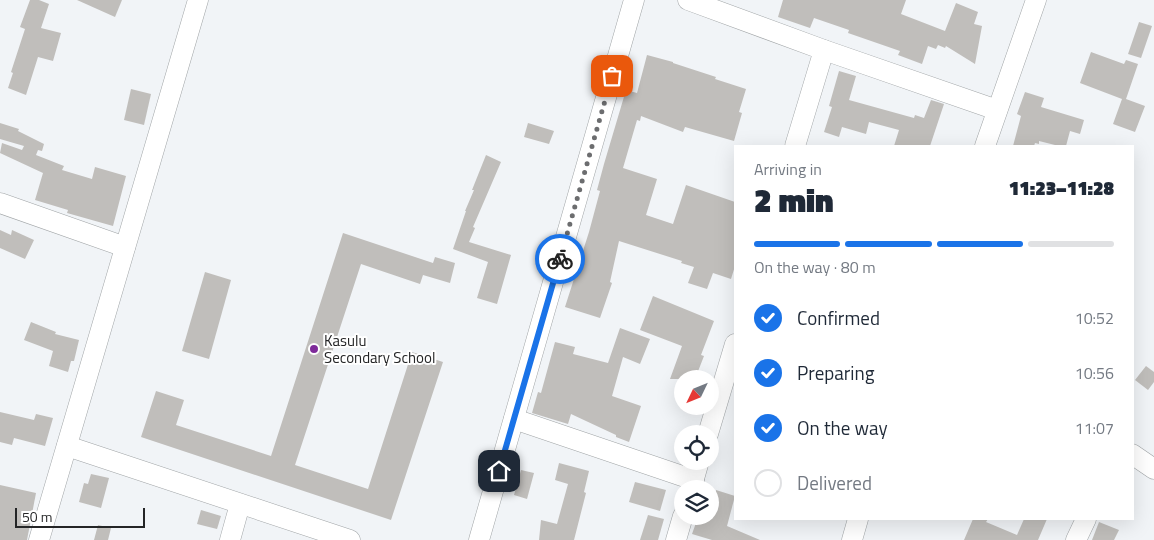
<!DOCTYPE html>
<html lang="en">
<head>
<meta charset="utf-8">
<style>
	body { margin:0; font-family:"Titillium Web",sans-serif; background:#f6f6f7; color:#1f2937; height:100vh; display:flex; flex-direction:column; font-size:19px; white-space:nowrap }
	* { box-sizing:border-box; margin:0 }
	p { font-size:16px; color:#747a83 }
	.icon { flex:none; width:28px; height:28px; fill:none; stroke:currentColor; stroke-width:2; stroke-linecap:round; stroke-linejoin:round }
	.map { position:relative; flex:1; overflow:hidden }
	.side { position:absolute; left:734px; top:145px; width:400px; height:375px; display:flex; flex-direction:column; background:#fff; border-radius:0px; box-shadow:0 5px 20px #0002 }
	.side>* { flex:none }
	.needle { width:32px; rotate:227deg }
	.controls { position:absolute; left:674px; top:370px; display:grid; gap:10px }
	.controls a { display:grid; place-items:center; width:45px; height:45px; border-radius:50%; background:#fff; box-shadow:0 5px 20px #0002; font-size:25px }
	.scale { position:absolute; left:15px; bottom:12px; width:130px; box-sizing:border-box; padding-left:5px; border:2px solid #242526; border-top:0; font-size:14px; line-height:18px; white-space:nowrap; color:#242526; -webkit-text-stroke:4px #fff; paint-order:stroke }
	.pin { position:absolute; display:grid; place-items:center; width:42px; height:42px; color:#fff; margin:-21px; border-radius:10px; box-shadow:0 2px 8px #0006 }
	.courier { position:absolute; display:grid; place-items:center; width:50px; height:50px; margin:-25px; border:4px solid #1a73e8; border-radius:50%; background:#fff; color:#222; box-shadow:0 1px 6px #0007 }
	.head em { font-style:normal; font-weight:800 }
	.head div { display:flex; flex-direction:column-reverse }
	.head { display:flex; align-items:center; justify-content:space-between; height:85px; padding:0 20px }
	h1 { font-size:32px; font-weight:800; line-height:38px }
	.bar { display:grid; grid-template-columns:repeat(4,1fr); gap:8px 5px; align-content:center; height:60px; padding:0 20px }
	.bar i { height:6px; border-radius:4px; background:#e0e1e3 }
	.bar .selected { background:#1a73e8 }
	.bar p { grid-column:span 4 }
	ol { padding:0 20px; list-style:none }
	li { display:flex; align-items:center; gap:15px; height:55px }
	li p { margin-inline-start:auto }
	li .icon { padding:5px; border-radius:50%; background:#1a73e8; color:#fff; stroke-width:4 }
	li:last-child { color:#747a83 }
	li i { width:28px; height:28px; border:2px solid #e0e1e3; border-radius:50% }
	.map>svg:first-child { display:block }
</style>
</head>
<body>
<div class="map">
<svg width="1154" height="540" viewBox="0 0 1154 540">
	<rect width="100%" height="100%" fill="#f1f4f7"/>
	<g fill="#c0bebb">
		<polygon points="30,0 39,0 49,4 41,28 61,33 53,61 38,57 26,95 8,88 13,73 11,72 25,29 20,27"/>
		<polygon points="77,0 122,0 115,17"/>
		<polygon points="783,0 906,0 901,14 945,31 956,3 978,12 974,24 982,26 975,64 946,46 945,48 938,45 936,49 928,46 922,64 898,55 900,51 848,33 849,30 814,18 810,28 778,17"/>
		<polygon points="1139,22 1152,26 1141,58 1128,54"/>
		<polygon points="1091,52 1124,64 1126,60 1138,64 1126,99 1145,106 1135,132 1113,124 1122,99 1080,83"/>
		<polygon points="647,55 673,62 673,63 716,77 715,79 746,89 739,112 742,113 734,141 685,127 683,132 641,116 640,121 637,120 623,168 657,179 646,215 673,224 686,185 735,202 735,266 731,279 713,273 707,289 688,283 694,267 681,263 682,261 619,241 610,282 612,283 600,318 565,307 589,232 600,191 597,190 604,164 626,90 637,93"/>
		<polygon points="839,71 856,76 849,100 914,118 915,115 924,118 931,100 944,104 930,146 894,146 899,130 869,122 866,134 842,127 839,137 824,132 832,107 829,106"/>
		<polygon points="131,89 151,94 144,125 124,120"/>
		<polygon points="1025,92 1044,98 1041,107 1084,120 1080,134 1070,131 1066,146 1059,146 1039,141 1039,144 1035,143 1034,146 1013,146 1021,116 1017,114"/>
		<polygon points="0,123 19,129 18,131 44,144 42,151 38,150 36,155 64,166 62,170 92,179 95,167 126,176 113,226 67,213 68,210 35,200 43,173 0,153 2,143 22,150 24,146 0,139"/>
		<polygon points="528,123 554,131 549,144 524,137"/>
		<polygon points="486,155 501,162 473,227 475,228 469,242 511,255 497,304 477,298 488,262 453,249 466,211 465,211 474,190 472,190"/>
		<polygon points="0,230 11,235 12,230 34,240 25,259 0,248"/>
		<polygon points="343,233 433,263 435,257 455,263 450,283 423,275 420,284 361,264 295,465 368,489 412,352 443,362 391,520 141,437 156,391 184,400 176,425 271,456"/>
		<polygon points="205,272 231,280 209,359 182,351"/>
		<polygon points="653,296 714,321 701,355 704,356 695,379 670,379 682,346 640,330"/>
		<polygon points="31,322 56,332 55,334 79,340 74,361 71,361 68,372 49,366 53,351 24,340"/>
		<polygon points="620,328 650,339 640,364 623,357 612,396 641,406 629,442 616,437 616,435 571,414 568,424 532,413 538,392 541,393 555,342 575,347 573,354 608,363"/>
		<polygon points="1146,366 1154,372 1154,382 1148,390 1135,380"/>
		<polygon points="0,412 34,420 36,414 53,418 45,446 14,438 12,445 0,442"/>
		<polygon points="559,463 589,471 584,492 586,493 574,540 539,540 541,520 557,524 568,484 555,480"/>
		<polygon points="521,470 534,473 527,499 514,495"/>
		<polygon points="91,474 109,478 101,508 79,502 84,483 88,484"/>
		<polygon points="635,482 666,490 660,511 629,502"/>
		<polygon points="0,485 36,493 27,540 0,540"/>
		<polygon points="716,490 735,496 727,526 760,540 712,540 692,534 697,520 706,523 708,516 710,516 710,511"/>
		<polygon points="201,510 221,516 217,529 197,524"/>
		<polygon points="648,515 664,519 658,540 640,540"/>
		<polygon points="973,519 988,519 986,522 1017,535 1024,519 1047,519 1038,540 964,540"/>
		<polygon points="1099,522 1119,530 1114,540 1092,540"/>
		<polygon points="98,525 111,528 108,540 94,540"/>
	</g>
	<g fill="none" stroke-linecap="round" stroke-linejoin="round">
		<g stroke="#a1a5a7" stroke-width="21">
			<g id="minor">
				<polyline points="688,0 824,50 997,110"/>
				<polyline points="795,146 824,50"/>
				<polyline points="985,146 1036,0"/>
				<polyline points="0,203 125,247"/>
				<polyline points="514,419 694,480"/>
				<polyline points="708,434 735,344"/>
				<polyline points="67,446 350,540"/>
				<polyline points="1132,454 1154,469"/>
				<polyline points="691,489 699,461"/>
				<polyline points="39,540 198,0"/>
				<polyline points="230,540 240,504"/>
				<polyline points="479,540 634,0"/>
				<polyline points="676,540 683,516"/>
				<polyline points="852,540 858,519"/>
				<polyline points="1076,540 1086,519"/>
			</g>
		</g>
		<use href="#minor" stroke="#fff" stroke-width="20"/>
	</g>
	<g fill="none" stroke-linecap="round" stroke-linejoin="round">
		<polyline stroke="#6c6d6f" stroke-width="5" stroke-dasharray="0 9" points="560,259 612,76"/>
		<polyline stroke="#1a73e8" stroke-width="6" points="499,471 560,259"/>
	</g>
	<circle fill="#7e2a99" stroke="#fff" stroke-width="2" cx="314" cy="349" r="5"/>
	<g text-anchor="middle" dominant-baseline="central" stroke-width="4" stroke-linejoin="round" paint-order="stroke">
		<g font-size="15" fill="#242526" stroke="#fff" text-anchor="start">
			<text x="324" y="340">Kasulu<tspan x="324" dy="17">Secondary School</tspan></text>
		</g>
	</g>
</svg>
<div class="controls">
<a><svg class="needle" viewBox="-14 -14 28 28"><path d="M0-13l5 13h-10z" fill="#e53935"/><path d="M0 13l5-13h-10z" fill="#747a83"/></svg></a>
<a><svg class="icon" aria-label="locate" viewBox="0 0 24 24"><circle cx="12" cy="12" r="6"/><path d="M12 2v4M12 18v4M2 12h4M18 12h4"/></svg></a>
<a><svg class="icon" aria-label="layers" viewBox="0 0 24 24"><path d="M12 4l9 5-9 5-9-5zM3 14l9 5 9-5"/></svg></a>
</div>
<div class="scale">50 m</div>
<div class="pin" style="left:612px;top:76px;background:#ea580c"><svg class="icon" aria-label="bag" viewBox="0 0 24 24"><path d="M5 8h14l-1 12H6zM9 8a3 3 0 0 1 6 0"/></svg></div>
<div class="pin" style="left:499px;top:471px;background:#1f2937"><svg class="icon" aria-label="home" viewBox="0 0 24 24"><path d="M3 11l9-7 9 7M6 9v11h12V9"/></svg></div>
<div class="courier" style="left:560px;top:259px"><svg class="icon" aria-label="bike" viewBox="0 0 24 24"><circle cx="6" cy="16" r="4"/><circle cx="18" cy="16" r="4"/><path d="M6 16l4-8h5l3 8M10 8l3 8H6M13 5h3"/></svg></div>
<section class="side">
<div class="head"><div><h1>2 min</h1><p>Arriving in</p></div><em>11:23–11:28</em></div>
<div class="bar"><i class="selected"></i><i class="selected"></i><i class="selected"></i><i></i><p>On the way · 80 m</p></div>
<ol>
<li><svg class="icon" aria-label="check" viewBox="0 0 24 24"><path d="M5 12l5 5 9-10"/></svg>Confirmed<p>10:52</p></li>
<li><svg class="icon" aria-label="check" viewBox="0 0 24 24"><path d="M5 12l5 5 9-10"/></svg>Preparing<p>10:56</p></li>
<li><svg class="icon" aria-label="check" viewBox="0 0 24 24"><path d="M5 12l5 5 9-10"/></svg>On the way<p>11:07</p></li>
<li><i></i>Delivered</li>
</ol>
</section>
</div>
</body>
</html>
